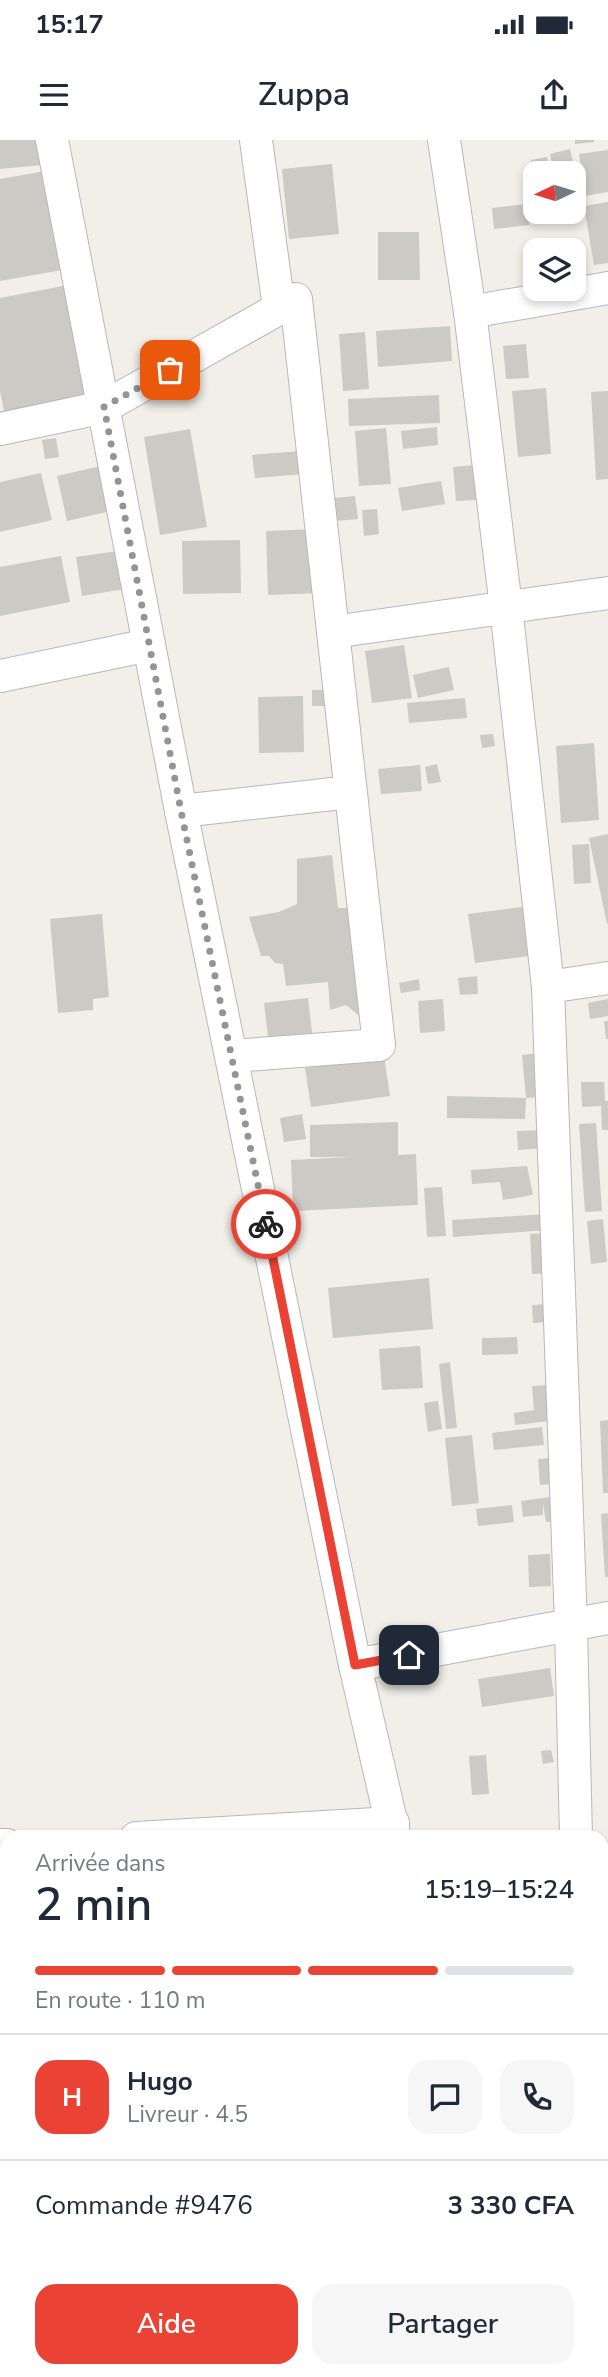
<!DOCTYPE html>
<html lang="fr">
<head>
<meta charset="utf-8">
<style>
	body { margin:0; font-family:"Nunito Sans",sans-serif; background:#f6f6f7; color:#1f2937; height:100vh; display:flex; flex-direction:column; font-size:26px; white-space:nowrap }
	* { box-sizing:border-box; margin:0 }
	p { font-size:23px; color:#747a83 }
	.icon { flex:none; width:38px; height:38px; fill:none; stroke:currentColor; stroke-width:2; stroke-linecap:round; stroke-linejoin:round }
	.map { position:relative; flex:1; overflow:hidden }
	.side { position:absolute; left:0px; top:1690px; width:609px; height:548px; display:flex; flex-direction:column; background:#fff; border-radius:21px 21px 0 0; box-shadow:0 4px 10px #0003 }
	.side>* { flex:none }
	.needle { width:46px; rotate:266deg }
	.fabs { position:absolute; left:523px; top:21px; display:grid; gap:14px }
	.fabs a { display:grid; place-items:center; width:63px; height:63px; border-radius:14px; background:#fff; box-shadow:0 4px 10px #0003; font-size:35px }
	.pin { position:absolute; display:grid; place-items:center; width:60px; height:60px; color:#fff; margin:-30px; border-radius:14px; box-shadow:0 4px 10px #0006 }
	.courier { position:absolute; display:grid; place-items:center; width:70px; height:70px; margin:-35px; border:5px solid #ea4335; border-radius:50%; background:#fff; color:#222; box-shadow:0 2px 9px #0007 }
	.overview em { font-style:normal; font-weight:600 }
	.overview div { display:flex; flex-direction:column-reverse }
	.overview { display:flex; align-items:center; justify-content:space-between; height:119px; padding:0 35px }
	h1 { font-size:46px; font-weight:600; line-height:52px }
	.bar { display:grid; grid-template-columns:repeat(4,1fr); gap:10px 7px; align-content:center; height:84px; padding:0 35px }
	.bar i { height:9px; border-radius:5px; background:#e0e1e3 }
	.bar .active { background:#ea4335 }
	.bar p { grid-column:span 4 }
	.line { display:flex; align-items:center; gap:18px; padding:0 35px; border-top:2px solid #e0e1e3 }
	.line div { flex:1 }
	.round { display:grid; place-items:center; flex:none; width:74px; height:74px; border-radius:21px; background:#f6f6f7 }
	.cta { display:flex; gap:14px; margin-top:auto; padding:14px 35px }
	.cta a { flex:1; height:80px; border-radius:21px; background:#ea4335; color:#fff; font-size:28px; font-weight:600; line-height:80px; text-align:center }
	.cta a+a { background:#f6f6f7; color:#1f2937 }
	.status { display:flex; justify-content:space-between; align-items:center; height:49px; padding:0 35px; background:#fff; direction:ltr }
	.status svg { height:19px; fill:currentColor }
	header { display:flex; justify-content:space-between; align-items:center; height:91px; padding:0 35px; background:#fff; font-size:32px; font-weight:600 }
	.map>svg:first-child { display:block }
</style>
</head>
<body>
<div class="status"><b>15:17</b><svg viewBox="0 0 49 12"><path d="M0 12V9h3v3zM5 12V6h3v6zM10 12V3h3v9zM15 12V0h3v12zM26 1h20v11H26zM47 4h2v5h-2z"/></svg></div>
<header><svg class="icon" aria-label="menu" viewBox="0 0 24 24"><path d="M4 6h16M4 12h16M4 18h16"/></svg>Zuppa<svg class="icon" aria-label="share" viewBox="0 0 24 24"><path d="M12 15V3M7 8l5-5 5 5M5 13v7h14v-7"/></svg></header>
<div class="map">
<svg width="608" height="2237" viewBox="0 0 608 2237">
	<rect width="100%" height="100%" fill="#f1efe8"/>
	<g fill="#cccac5">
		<polygon points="0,0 39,0 42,25 0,29"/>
		<polygon points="575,0 594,0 594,2 575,4"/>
		<polygon points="570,9 583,65 574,68 574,33 554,33 550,14"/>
		<polygon points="608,10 608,52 585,56 579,14"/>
		<polygon points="547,17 550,33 534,33 531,20"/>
		<polygon points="332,24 339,94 289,99 282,29"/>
		<polygon points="51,30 68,129 0,141 0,39"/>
		<polygon points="608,62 608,123 594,125 584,66"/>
		<polygon points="527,64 529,85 494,89 492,68"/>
		<polygon points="378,92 419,92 420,140 378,140"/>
		<polygon points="68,145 88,255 4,271 0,251 0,158"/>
		<polygon points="450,186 452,221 378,227 376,191"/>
		<polygon points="365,192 369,249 343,251 339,194"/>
		<polygon points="526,204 529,238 506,239 503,206"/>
		<polygon points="546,248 551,314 518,317 512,251"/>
		<polygon points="608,251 608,339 596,340 591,252"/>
		<polygon points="439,255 440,283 349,286 348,259"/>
		<polygon points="437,287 438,305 403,309 401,291"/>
		<polygon points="386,288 391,344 359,346 355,291"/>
		<polygon points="190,289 207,387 160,395 144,297"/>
		<polygon points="56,298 59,317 45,319 42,300"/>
		<polygon points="301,311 304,334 255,338 252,315"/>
		<polygon points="105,325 115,370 67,381 57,336"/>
		<polygon points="475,325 477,360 456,361 453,327"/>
		<polygon points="41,333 52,380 0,392 0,342"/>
		<polygon points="441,341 445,364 402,371 398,348"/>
		<polygon points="355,356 358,379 336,381 334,358"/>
		<polygon points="377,369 379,394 364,396 362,370"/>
		<polygon points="317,389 320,453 268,455 266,391"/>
		<polygon points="240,400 241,453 183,454 182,401"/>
		<polygon points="125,410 131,448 82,456 76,417"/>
		<polygon points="61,416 70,462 0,476 0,427"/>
		<polygon points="404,505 412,558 372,563 365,511"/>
		<polygon points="449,527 454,550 418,558 413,535"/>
		<rect x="312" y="550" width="20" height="16"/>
		<polygon points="303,556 304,612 259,613 258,557"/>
		<polygon points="465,558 467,578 409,583 407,563"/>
		<polygon points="493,594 495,606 482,608 480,595"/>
		<polygon points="594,603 599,680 561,683 556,606"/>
		<polygon points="437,624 441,642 428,644 425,627"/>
		<polygon points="420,625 422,651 381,654 378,629"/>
		<polygon points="608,694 608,783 607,784 589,698"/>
		<polygon points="589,704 591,743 574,744 572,705"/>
		<polygon points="332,715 338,768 352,768 363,879 346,865 330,870 328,842 286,846 283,824 275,823 269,816 261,816 249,777 279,772 297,764 297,719"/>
		<polygon points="530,766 537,815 475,823 468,774"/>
		<polygon points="102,774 109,857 93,859 93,870 58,873 50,779"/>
		<polygon points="477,836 478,854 460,855 458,838"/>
		<polygon points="419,839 420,850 401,853 399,843"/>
		<polygon points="308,858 313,900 269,905 264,863"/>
		<polygon points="443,859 445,891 420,893 418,861"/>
		<polygon points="608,859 608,876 590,879 588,863"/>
		<polygon points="604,881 608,881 608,899 606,899"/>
		<polygon points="539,913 542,957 526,958 522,915"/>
		<polygon points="384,916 390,956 311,967 305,928"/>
		<polygon points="581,942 604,942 605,961 608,961 608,990 602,990 601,966 582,967"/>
		<polygon points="447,956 526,958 525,979 447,978"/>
		<polygon points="302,974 306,999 284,1002 280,978"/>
		<polygon points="398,982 398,1015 416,1014 418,1065 293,1071 291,1020 352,1017 310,1017 310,985"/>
		<polygon points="596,983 602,1071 585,1072 579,984"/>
		<polygon points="544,990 544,1008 518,1010 517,991"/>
		<polygon points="527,1026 533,1055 503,1060 500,1042 472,1044 471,1030"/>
		<polygon points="442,1047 446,1096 427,1097 424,1048"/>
		<polygon points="546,1074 547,1090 453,1097 452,1080"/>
		<polygon points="603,1079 607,1122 591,1124 587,1081"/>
		<polygon points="546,1093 548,1133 532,1134 530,1094"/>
		<polygon points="429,1138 433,1189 333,1198 328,1148"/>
		<polygon points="547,1164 549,1182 533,1183 532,1165"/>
		<polygon points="517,1197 518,1214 482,1215 482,1198"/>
		<polygon points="420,1206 423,1248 382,1250 379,1209"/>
		<polygon points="450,1222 457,1288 446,1289 439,1224"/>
		<polygon points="547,1245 549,1281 515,1285 514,1273 534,1270 532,1246"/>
		<polygon points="438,1261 442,1289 428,1292 424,1263"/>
		<polygon points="608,1280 608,1353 603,1353 600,1281"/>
		<polygon points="542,1287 544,1305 494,1310 492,1293"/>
		<polygon points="472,1295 479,1363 452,1366 445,1298"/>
		<polygon points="551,1318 553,1344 540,1345 538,1319"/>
		<polygon points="550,1357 554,1381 546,1382 543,1364 543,1375 523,1377 521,1361"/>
		<polygon points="512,1365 514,1382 478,1386 476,1369"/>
		<polygon points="608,1373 608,1437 605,1437 601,1374"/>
		<polygon points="550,1414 551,1446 529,1447 528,1415"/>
		<polygon points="550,1528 554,1556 482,1567 478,1539"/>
		<polygon points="551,1610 554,1622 543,1624 541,1611"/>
		<polygon points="486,1615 489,1654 472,1655 469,1616"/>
		<polygon points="505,1693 505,1698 477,1698 477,1694"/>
		<polygon points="7,1878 7,1925 0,1925 0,1879"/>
		<polygon points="0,2105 7,2105 7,2148 0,2149"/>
		<polygon points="0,2182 7,2182 7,2220 2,2221"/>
		<polygon points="7,2228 7,2231 18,2231 19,2237 0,2237 0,2229"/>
		<polygon points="65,2231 77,2231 78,2237 65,2237"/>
		<rect x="499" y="2231" width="73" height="6"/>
	</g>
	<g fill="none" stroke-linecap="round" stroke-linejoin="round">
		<g stroke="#b5b8bc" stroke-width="34">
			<g id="street">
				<polyline points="52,0 181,671 355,1525 395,1698"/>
				<polyline points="256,0 279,168"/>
				<polyline points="444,0 470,172 506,467 548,847 571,1486 576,1698"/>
				<polyline points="470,172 608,148"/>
				<polyline points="0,289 104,267 296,159 379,905 232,916"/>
				<polyline points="333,492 608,453"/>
				<polyline points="0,536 149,505"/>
				<polyline points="181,671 350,652"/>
				<polyline points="548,847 608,838"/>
				<polyline points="355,1525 608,1478"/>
				<polyline points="136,1698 393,1683"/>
				<polyline points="0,1705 7,1705"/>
				<polyline points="602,1759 608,1758"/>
				<polyline points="602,2033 608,2033"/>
				<polyline points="0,2070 7,2070"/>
				<polyline points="105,2231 105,2237"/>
				<polyline points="341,2231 342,2237"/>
				<polyline points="476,2231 476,2237"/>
				<polyline points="588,2231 588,2237"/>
			</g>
		</g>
		<use href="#street" stroke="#fff" stroke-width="32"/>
	</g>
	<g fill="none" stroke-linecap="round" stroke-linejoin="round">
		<polyline stroke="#929495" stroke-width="7" stroke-dasharray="0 12.6" points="170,230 104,267 181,671 266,1084"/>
		<polyline stroke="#ea4335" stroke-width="9" points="266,1084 355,1525 409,1515"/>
	</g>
</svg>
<div class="fabs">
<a><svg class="needle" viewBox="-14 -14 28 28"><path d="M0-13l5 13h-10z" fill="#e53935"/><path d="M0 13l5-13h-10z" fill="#747a83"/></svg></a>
<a><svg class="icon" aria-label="layers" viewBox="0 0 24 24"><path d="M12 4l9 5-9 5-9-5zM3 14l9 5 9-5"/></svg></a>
</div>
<div class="pin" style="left:170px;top:230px;background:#ea580c"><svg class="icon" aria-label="bag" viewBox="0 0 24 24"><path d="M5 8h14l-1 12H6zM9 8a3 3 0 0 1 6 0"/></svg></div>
<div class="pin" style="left:409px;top:1515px;background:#1f2937"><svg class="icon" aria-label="home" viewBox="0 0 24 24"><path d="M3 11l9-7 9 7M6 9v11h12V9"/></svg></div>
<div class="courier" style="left:266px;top:1084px"><svg class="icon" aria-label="bike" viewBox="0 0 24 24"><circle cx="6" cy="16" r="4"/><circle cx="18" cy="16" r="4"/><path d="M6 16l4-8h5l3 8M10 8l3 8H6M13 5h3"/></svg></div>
<section class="side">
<div class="overview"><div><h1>2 min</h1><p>Arrivée dans</p></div><em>15:19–15:24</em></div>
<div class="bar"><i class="active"></i><i class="active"></i><i class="active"></i><i></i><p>En route · 110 m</p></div>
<div class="line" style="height:126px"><b class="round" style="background:#ea4335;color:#fff">H</b><div><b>Hugo</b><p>Livreur · 4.5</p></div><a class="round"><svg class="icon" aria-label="chat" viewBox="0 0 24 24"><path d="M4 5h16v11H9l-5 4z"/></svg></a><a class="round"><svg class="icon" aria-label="phone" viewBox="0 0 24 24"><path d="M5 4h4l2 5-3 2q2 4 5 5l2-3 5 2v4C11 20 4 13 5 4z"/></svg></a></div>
<div class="line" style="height:91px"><div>Commande #9476</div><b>3 330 CFA</b></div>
<div class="cta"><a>Aide</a><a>Partager</a></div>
</section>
</div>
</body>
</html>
